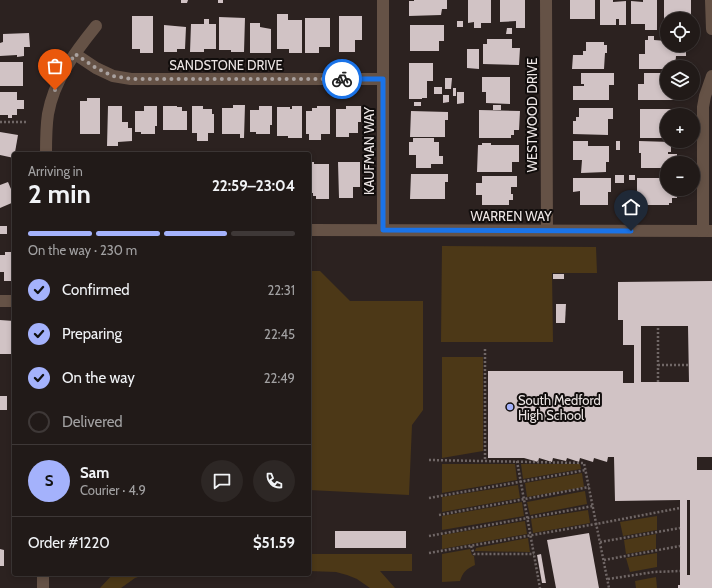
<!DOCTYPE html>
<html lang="en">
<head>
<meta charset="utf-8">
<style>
	body { margin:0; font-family:Cabin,sans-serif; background:#2d2725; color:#f1f3f6; height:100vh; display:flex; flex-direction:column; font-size:15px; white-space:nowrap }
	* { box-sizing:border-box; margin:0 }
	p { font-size:13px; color:#a2a1a2 }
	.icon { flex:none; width:22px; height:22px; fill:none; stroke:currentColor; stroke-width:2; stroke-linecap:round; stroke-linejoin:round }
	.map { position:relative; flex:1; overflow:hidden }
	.sheet { position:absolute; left:12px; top:152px; width:299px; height:424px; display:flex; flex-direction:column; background:#211a18; border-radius:4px; box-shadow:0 2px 6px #0003,0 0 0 1px #3e3837 }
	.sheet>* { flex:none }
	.controls { position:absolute; left:660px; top:12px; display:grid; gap:8px }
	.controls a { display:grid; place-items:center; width:40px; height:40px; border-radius:50%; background:#211a18; box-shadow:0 2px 6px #0003,0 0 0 1px #3e3837; font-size:20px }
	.pin { position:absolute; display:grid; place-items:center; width:34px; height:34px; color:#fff; margin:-41px -17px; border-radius:50% 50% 50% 0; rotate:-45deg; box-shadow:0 0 4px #0007 }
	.pin .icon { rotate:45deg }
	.courier { position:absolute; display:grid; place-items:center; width:40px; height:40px; margin:-20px; border:3px solid #1a73e8; border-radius:50%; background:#fff; color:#222; box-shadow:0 1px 5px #0007 }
	.summary em { font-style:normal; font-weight:700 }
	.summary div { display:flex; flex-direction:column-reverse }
	.summary { display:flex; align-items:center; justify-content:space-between; height:68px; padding:0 16px }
	h1 { font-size:26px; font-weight:700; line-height:30px }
	.bar { display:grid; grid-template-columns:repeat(4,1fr); gap:6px 4px; align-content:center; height:48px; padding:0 16px }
	.bar i { height:5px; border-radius:3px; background:#3e3837 }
	.bar .selected { background:#a4b2fc }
	.bar p { grid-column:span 4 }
	.line { display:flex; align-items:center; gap:10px; padding:0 16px; border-top:1px solid #3e3837 }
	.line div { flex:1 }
	.round { display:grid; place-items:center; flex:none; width:42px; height:42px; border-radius:21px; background:#2d2725 }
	ol { padding:0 16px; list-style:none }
	li { display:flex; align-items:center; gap:12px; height:44px }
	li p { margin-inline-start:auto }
	li .icon { padding:4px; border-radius:50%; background:#a4b2fc; color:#111; stroke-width:4 }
	li:last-child { color:#a2a1a2 }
	li i { width:22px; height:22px; border:2px solid #3e3837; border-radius:50% }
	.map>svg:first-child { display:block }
</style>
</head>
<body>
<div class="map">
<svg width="712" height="588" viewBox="0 0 712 588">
	<rect width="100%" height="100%" fill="#2c2220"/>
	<g fill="#4c3817">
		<polygon points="442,246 596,247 597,273 552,273 553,342 441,342"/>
		<polygon points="309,271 320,271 350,301 423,301 423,410 412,425 409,495 309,490"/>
		<polygon points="442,357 483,357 483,451 442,458"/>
		<polygon points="442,464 515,464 517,480 442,493"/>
		<polygon points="521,464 580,464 581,469 523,479"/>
		<polygon points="582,473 584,487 527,497 525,483"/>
		<polygon points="518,485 520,498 442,512 442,497"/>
		<polygon points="585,491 587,504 530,515 527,502"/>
		<polygon points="522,502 524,516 442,530 442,516"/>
		<polygon points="588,510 590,523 533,533 531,519"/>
		<polygon points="657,516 657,530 623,536 620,522"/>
		<polygon points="525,521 527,534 442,549 442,535"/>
		<polygon points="656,534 656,549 626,554 624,540"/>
		<polygon points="528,538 530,552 475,551 476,548"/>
		<path d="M470 549 472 555 474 556 475 565C466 569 463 572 460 581L442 582V554Z"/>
		<polygon points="657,553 657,567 630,572 626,558"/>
		<polygon points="309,554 412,554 412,571 380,571 395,588 370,588 357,579 347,575 336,572 309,571"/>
		<polygon points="113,574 147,574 135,578 121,588 100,588"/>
		<polygon points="656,577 657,588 636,588 635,581"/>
	</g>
	<g fill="#d1c3c5" fill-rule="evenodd">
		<polygon points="181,0 188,0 187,3 181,3"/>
		<rect x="218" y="0" width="5" height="3"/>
		<polygon points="414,0 447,0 447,9 442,9 441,15 409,16 409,1 414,1"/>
		<polygon points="468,0 491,0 491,23 481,23 481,28 474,28 474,22 468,23"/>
		<polygon points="500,0 525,0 525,28 516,28 516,21 500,22"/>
		<rect x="570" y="0" width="25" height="19"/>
		<polygon points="600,0 613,0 613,2 626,1 626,25 619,25 619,19 616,19 616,25 600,25"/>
		<polygon points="643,0 657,0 657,30 645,30 645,24 631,24 631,1 643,2"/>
		<polygon points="664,0 691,0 691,19 667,19 667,22 664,22"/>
		<polygon points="277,14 288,14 288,20 302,20 302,53 289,53 289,49 277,49"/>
		<polygon points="132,16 153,16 153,53 140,53 140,49 132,49"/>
		<polygon points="339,16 362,16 362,40 355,40 355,52 339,52"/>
		<polygon points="219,17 245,18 244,52 231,52 231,50 219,50"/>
		<polygon points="305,18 330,18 330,47 319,47 319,53 305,53"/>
		<polygon points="204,19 209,19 209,24 216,24 216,49 204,49 204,52 190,52 191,24 204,24"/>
		<rect x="457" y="21" width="6" height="6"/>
		<polygon points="250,23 260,23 260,27 271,29 271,53 250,53"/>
		<polygon points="164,25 186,27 185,49 177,49 177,52 164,52"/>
		<polygon points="410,25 444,25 444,41 439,41 439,51 410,51"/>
		<polygon points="507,28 512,28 512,34 506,34"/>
		<polygon points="29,33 30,47 24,47 24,56 17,57 17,55 0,56 0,43 3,42 3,34"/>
		<polygon points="648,36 654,36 654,40 667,41 667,45 686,45 686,56 676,56 675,67 667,67 667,69 639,69 639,54 645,54 645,40 648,40"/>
		<polygon points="487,39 512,39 512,48 520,48 519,65 483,64 483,44 487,44"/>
		<polygon points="586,42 604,42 604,45 607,45 607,53 605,53 604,69 572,69 573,55 583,55 583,51 586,51"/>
		<polygon points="467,49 479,49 479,69 467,68"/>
		<rect x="0" y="62" width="23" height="24"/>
		<polygon points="409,63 433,63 433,81 427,81 427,98 422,98 422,99 409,99"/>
		<polygon points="581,73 614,73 614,85 609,85 609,100 573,100 573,86 584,86 584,84 581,84"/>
		<polygon points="644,73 667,73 667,93 677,93 677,100 638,100 638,84 644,84"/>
		<polygon points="482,77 510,77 510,104 486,103 486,92 482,92"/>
		<polygon points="445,78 452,78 451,89 445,89"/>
		<rect x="434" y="87" width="8" height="7"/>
		<rect x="453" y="88" width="3" height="8"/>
		<polygon points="0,92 17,92 17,100 24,100 24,109 17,109 17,115 12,115 12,118 8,118 8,115 0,115"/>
		<polygon points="457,92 464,92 464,103 457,104"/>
		<polygon points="443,95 449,95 449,102 443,103"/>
		<polygon points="87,98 100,98 100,134 80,134 80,101 87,101"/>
		<rect x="414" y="102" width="7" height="4"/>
		<polygon points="233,105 245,105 244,138 240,138 240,134 222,134 222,108 233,108"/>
		<rect x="493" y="105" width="8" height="5"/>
		<polygon points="108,106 122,106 122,122 128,122 128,128 132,128 132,141 118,142 118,146 107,146"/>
		<polygon points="144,106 157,106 157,126 155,126 155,134 141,134 141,132 135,132 135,111 144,111"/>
		<polygon points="163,106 177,106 177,107 182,107 182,111 187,111 187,130 163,130"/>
		<polygon points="192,106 203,106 203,109 212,109 212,114 214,114 214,133 208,133 208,141 197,141 197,133 192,133"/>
		<polygon points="259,106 272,106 272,125 270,125 270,134 256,134 256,132 250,132 250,110 259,110"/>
		<polygon points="292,106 302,106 302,138 288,138 288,136 277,136 277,107 290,107 290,109 292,109"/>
		<polygon points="317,106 330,106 330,134 321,134 321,140 309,140 309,134 306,134 306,111 312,111 312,108 317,108"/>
		<polygon points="346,106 361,106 361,122 358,122 358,133 349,133 349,137 336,137 336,109 346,109"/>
		<polygon points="579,108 613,108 613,119 608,119 608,135 573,134 573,121 576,121 576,117 579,117"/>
		<polygon points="640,109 677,109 677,115 667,115 667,138 640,138"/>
		<polygon points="479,110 520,111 519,130 514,130 514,135 511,135 511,138 479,138"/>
		<polygon points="411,111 448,112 448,120 445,120 445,137 410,137"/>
		<polygon points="0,132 18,135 14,158 0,155"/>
		<polygon points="413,138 434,138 434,142 439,142 439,156 443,156 443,164 431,164 431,168 416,168 416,155 409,155 409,142 413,142"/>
		<polygon points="573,141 588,141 588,146 609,146 609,162 606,162 606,172 581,173 582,160 573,160"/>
		<rect x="616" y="141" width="4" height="9"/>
		<polygon points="639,141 671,142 671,152 668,152 668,154 677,154 677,163 667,163 667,171 665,171 665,168 641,168 641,153 639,153"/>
		<polygon points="482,143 491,143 491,145 519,145 519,162 512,162 512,172 477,172 478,145 482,145"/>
		<polygon points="310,162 314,162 314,164 329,164 329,199 316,199 316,196 313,196 313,193 309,193 309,164 310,164"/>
		<polygon points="338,162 360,162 360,187 353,187 353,198 339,198"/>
		<polygon points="411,174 448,174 448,182 445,182 445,199 410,199"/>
		<rect x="615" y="175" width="9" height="8"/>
		<rect x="629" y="175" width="6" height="5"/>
		<polygon points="482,176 517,176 517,187 511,187 511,194 513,194 513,200 509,200 509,205 482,205 482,195 476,195 476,183 482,183"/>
		<polygon points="573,178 611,178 611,192 608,192 608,205 580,205 580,191 573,192"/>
		<polygon points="637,178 667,178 667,189 677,189 677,198 672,198 672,203 669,203 669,205 637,205"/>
		<polygon points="8,182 14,196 14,202 0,208 0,185"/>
		<polygon points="634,203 635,207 630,208 630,204"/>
		<rect x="0" y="226" width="7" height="8"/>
		<polygon points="5,252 14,252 14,281 4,281 4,272 0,272 0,255 5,255"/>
		<rect x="553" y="274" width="11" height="5"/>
		<path d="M712 281V457H697V470H712V588H678V585H680V500L615 501 614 457H608L607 462 594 458 593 462 580 458 579 462 567 458 566 461 553 458 552 462 539 458 538 462 524 458H488V371H623V383H634V345H623V320H618V282ZM641 326H688L689 382H641ZM687 500H690V575H687Z"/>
		<polygon points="556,304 566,304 565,323 556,323"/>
		<polygon points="0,320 14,321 14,347 13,347 13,354 0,354"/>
		<rect x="0" y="396" width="7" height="14"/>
		<rect x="335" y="531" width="71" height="17"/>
		<polygon points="589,533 599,588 556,588 547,540"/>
		<polygon points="0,549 4,550 4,566 0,566"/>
		<polygon points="541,554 546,583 542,583 537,555"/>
	</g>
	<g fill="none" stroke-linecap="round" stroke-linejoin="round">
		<g stroke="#706766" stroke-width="2.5" stroke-dasharray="2 2" stroke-linecap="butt">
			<polyline points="0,122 27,122"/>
			<polyline points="485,349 485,461"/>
			<polyline points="658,365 689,365"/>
			<polyline points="658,382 658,326"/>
			<polyline points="429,460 584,463 609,588"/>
			<polyline points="517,461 540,588"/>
			<polyline points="429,498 586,470"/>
			<polyline points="439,515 589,487"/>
			<polyline points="429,536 593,506"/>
			<polyline points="600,542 680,528"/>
			<polyline points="471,546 474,554 534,554"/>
			<polyline points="429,553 596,524 680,508"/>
			<polyline points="604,560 680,546"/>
			<polyline points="608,579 654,572 680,571"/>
		</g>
		<g stroke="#655246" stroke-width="12">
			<polyline points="383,0 383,230"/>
			<polyline points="546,0 547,230"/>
			<polyline points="711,0 712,29"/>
			<polyline points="75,54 96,68 113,76 131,79 383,79"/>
			<path d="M46 154C46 141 46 127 48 114 54 80 75 52 96 26"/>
			<polyline points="309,230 712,231"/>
			<polyline points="703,231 703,107 705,96 712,76"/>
			<polyline points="0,301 14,301"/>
			<polyline points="43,588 43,574"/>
		</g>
	</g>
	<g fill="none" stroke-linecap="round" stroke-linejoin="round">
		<polyline stroke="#a9a19f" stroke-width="4" stroke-dasharray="0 7.2" points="55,90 59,80 75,54 96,68 113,76 131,79 342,79"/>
		<polyline stroke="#1a73e8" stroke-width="5" points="342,79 383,79 383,230 631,231"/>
	</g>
	<circle fill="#a4b2fc" stroke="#110d0c" stroke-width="1.5" cx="510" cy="407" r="4"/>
	<g text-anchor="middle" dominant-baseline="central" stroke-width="4" stroke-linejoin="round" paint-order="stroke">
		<g font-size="13" fill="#ece5e4" stroke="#110d0c">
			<text x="226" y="65">SANDSTONE DRIVE</text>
			<text transform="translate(532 115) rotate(-90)">WESTWOOD DRIVE</text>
			<text transform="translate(369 151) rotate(-90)">KAUFMAN WAY</text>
			<text x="511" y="216">WARREN WAY</text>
		</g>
		<g font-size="13" fill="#ece5e4" stroke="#110d0c" text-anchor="start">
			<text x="518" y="400">South Medford<tspan x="518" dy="15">High School</tspan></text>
		</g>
	</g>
</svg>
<div class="controls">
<a><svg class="icon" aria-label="locate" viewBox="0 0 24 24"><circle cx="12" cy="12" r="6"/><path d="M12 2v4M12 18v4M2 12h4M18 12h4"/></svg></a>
<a><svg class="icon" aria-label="layers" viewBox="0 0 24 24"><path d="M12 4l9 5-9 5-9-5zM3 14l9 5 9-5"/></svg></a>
<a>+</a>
<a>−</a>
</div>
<div class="pin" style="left:55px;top:90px;background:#ea580c"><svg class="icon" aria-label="bag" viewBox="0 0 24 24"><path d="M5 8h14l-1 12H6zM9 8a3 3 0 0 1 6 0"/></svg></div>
<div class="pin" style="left:631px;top:231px;background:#1f2937"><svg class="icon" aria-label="home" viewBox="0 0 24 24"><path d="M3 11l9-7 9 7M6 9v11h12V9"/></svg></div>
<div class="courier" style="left:342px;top:79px"><svg class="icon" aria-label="bike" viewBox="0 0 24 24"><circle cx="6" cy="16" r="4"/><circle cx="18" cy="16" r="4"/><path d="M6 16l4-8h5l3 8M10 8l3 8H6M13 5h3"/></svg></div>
<section class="sheet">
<div class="summary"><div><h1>2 min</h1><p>Arriving in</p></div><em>22:59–23:04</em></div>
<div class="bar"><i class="selected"></i><i class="selected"></i><i class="selected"></i><i></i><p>On the way · 230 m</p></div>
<ol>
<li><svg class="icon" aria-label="check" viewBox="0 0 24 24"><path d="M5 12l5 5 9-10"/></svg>Confirmed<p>22:31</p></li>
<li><svg class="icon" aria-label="check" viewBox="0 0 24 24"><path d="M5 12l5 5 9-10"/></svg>Preparing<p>22:45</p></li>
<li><svg class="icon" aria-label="check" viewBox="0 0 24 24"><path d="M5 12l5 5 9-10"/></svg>On the way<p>22:49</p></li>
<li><i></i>Delivered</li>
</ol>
<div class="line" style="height:72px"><b class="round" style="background:#a4b2fc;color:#111">S</b><div><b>Sam</b><p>Courier · 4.9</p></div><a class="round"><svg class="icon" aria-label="chat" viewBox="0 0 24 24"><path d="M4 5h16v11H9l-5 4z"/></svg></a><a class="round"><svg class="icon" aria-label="phone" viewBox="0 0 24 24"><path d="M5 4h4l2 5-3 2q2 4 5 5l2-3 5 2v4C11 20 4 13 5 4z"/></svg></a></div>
<div class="line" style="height:52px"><div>Order #1220</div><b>$51.59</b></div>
</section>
</div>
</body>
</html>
